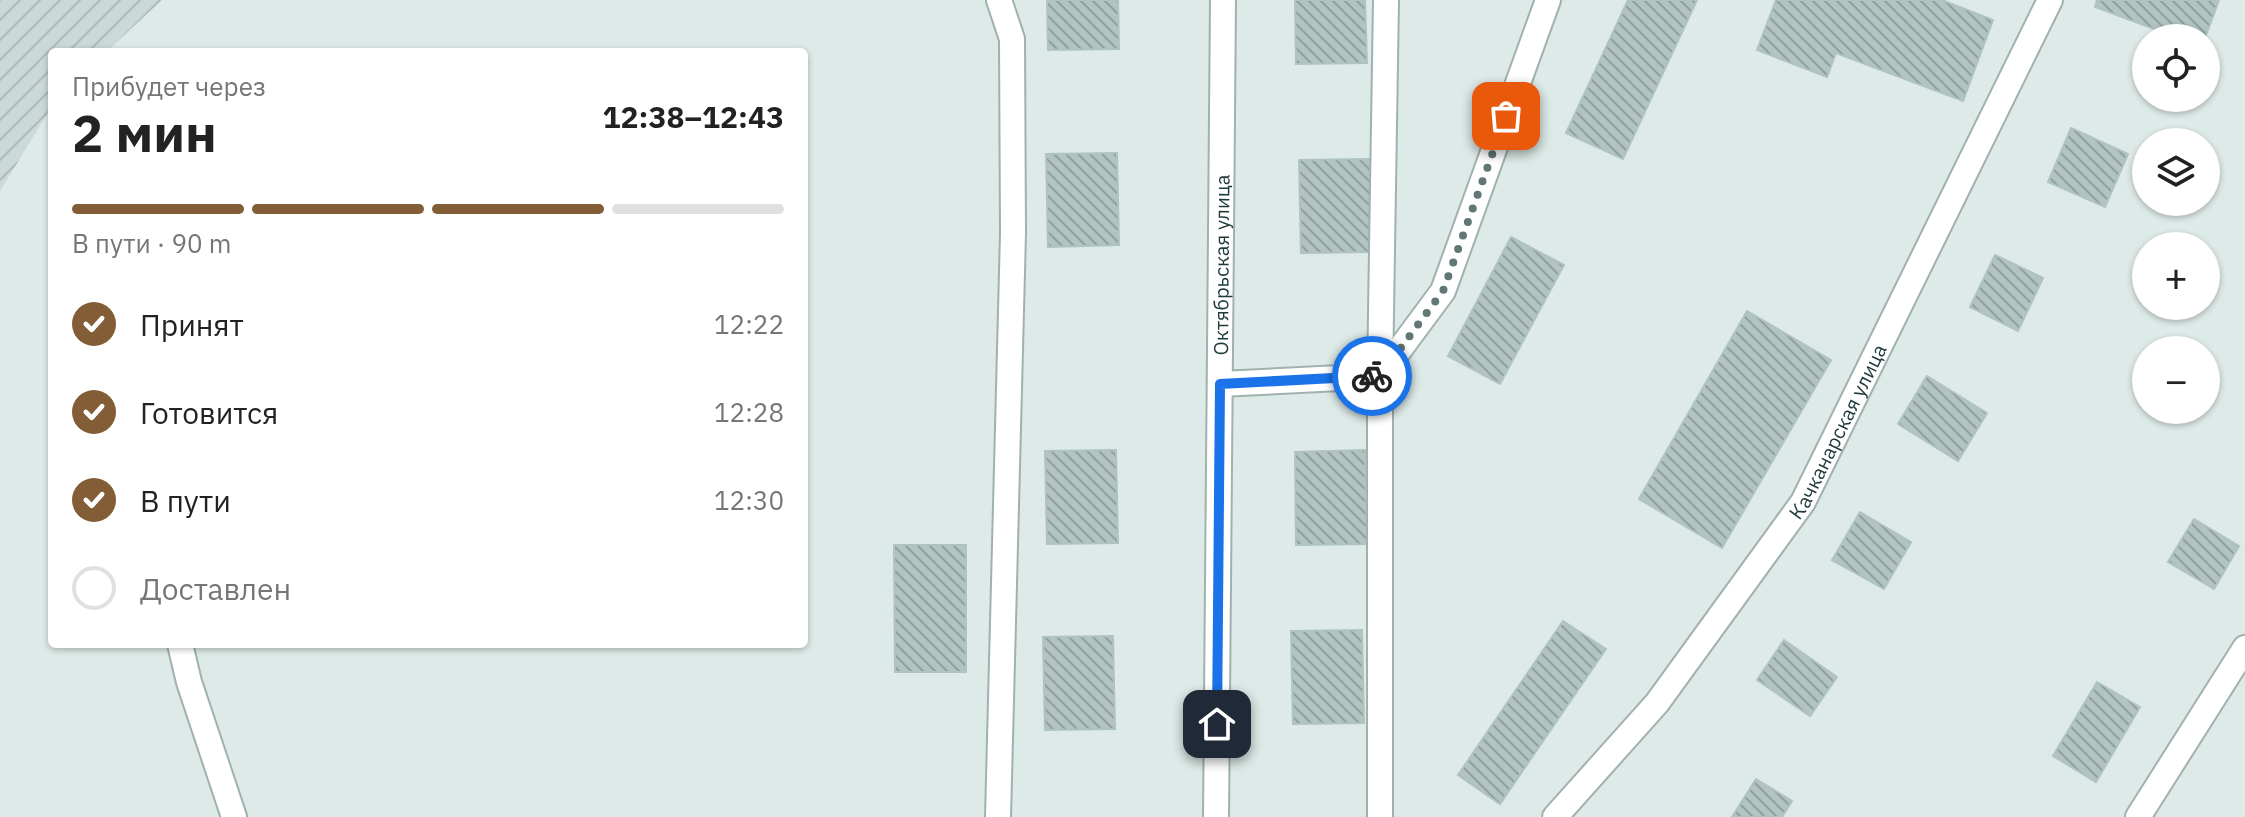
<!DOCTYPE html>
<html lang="ru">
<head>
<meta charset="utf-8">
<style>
	body { margin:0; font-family:"IBM Plex Sans",sans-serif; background:#f6f6f6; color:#222; height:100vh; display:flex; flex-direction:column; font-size:30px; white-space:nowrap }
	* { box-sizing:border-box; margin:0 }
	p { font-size:26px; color:#767676 }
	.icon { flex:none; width:44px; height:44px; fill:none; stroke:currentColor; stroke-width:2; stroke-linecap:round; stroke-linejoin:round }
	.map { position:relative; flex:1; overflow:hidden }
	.side { position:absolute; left:48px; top:48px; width:760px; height:600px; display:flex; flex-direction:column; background:#fff; border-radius:8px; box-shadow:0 2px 6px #0004 }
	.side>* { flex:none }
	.fabs { position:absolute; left:2132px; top:24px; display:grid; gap:16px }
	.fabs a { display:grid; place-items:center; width:88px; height:88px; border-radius:50%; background:#fff; box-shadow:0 2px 6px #0004; font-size:40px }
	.pin { position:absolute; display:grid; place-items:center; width:68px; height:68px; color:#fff; margin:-34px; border-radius:16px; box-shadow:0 4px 12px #0006 }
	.courier { position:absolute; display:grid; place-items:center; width:80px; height:80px; margin:-40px; border:6px solid #1a73e8; border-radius:50%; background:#fff; color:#222; box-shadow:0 2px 10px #0007 }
	.headline em { font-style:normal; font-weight:700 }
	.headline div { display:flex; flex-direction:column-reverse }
	.headline { display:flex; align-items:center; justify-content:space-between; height:136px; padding:0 24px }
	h1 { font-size:52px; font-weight:700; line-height:60px }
	.bar { display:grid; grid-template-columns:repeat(4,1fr); gap:12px 8px; align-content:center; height:96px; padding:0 24px }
	.bar i { height:10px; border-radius:6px; background:#e0e0e0 }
	.bar .current { background:#825d35 }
	.bar p { grid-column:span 4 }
	ol { padding:0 24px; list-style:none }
	li { display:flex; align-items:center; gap:24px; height:88px }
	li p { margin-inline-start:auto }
	li .icon { padding:8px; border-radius:50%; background:#825d35; color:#fff; stroke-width:4 }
	li:last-child { color:#767676 }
	li i { width:44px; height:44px; border:4px solid #e0e0e0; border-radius:50% }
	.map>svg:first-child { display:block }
</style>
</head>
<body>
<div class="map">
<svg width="2245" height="817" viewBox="0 0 2245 817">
	<defs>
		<pattern id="industrial-furrows" width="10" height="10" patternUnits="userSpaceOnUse" patternTransform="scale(2)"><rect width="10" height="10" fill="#cbd9d7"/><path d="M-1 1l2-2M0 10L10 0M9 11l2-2" fill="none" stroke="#aebbb9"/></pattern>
		<pattern id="building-back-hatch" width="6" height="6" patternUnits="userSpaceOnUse" patternTransform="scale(2)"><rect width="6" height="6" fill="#b2c4c1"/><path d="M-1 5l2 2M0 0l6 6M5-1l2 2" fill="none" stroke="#90a09e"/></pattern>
	</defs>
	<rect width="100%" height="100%" fill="#ddeae7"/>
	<polygon fill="url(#industrial-furrows)" points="0,0 162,0 106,52 52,52 52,106 0,191"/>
	<g fill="url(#building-back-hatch)" stroke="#afc3c0" stroke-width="2">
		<polygon points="1047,0 1118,0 1119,49 1048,50"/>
		<polygon points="1295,0 1365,0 1367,63 1296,64"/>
		<polygon points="1628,0 1697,0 1623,159 1566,133"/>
		<polygon points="1776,0 1942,0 1993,20 1963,101 1836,53 1827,77 1757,50"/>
		<polygon points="2097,0 2219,0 2205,38 2178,38 2095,7"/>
		<polygon points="2071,128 2128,154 2105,207 2048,182"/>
		<polygon points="1117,153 1119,245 1048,247 1046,154"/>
		<polygon points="1370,159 1372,252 1301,253 1299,160"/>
		<polygon points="1511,237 1564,265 1500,384 1448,356"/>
		<polygon points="1995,255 2043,278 2018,331 1970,307"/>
		<polygon points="1747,311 1831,360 1722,548 1639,499"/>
		<polygon points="1927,376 1987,413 1958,461 1898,424"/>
		<polygon points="1116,450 1118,543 1047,544 1045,451"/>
		<polygon points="1365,450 1367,544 1296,545 1295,452"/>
		<polygon points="1860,512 1911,542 1884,589 1832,560"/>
		<polygon points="2194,519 2239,546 2214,589 2168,562"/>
		<polygon points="894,545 966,545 966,672 895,672"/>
		<polygon points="1563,621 1606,649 1500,804 1458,775"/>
		<polygon points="1362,630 1364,723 1293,724 1291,631"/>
		<polygon points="1113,636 1115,729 1045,730 1043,637"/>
		<polygon points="1784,640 1837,677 1810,716 1757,680"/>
		<polygon points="2097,682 2140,707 2096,782 2053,756"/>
		<polygon points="1756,779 1792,801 1782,817 1732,817"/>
	</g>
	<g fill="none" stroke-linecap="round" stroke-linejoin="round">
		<g stroke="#a0b1af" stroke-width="28">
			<g id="minor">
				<polyline points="1220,384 1380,376 1443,291 1548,0"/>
				<polyline points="180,644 189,682 234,817"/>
				<polyline points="998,817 1013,233 1012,39 999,0"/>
				<path id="s1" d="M1216 817 1223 0"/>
				<polyline points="1380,817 1380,376 1386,0"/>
				<path id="s2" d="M1555 817 1657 703 1803 502 2050 0"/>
				<polyline points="2138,817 2245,648"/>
			</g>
		</g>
		<use href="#minor" stroke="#fff" stroke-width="24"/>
	</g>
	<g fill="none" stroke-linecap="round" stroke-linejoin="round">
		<polyline stroke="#617776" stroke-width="8" stroke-dasharray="0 14.4" points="1372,376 1380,376 1443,291 1506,116"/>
		<polyline stroke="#1a73e8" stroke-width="10" points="1217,724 1220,384 1372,376"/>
	</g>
	<g text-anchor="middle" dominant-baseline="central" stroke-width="6" stroke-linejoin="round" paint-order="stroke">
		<g font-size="20" fill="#1e3939" stroke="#edf6f4">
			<text stroke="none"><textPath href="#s1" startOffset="552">Октябрьская улица</textPath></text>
			<text stroke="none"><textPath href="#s2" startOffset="480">Качканарская улица</textPath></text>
		</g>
	</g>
</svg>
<div class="fabs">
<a><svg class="icon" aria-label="locate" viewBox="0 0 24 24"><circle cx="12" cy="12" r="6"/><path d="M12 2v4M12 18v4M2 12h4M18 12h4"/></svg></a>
<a><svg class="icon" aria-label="layers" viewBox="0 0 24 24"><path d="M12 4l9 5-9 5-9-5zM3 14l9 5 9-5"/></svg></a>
<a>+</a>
<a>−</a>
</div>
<div class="pin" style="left:1506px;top:116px;background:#ea580c"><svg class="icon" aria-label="bag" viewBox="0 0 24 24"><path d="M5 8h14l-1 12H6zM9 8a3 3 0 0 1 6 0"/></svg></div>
<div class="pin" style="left:1217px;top:724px;background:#1f2937"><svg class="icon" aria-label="home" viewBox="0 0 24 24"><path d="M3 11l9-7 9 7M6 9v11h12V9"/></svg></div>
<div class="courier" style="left:1372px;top:376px"><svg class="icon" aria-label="bike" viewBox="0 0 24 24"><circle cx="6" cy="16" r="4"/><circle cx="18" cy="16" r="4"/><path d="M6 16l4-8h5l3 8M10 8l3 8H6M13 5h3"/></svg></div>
<section class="side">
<div class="headline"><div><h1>2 мин</h1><p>Прибудет через</p></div><em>12:38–12:43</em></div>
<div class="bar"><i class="current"></i><i class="current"></i><i class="current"></i><i></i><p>В пути · 90 m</p></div>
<ol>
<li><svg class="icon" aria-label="check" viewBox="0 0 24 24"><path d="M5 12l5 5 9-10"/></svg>Принят<p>12:22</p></li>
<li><svg class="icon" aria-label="check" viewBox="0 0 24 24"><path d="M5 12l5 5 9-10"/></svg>Готовится<p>12:28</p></li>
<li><svg class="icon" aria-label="check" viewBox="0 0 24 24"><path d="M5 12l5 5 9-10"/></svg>В пути<p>12:30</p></li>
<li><i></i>Доставлен</li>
</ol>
</section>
</div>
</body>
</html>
